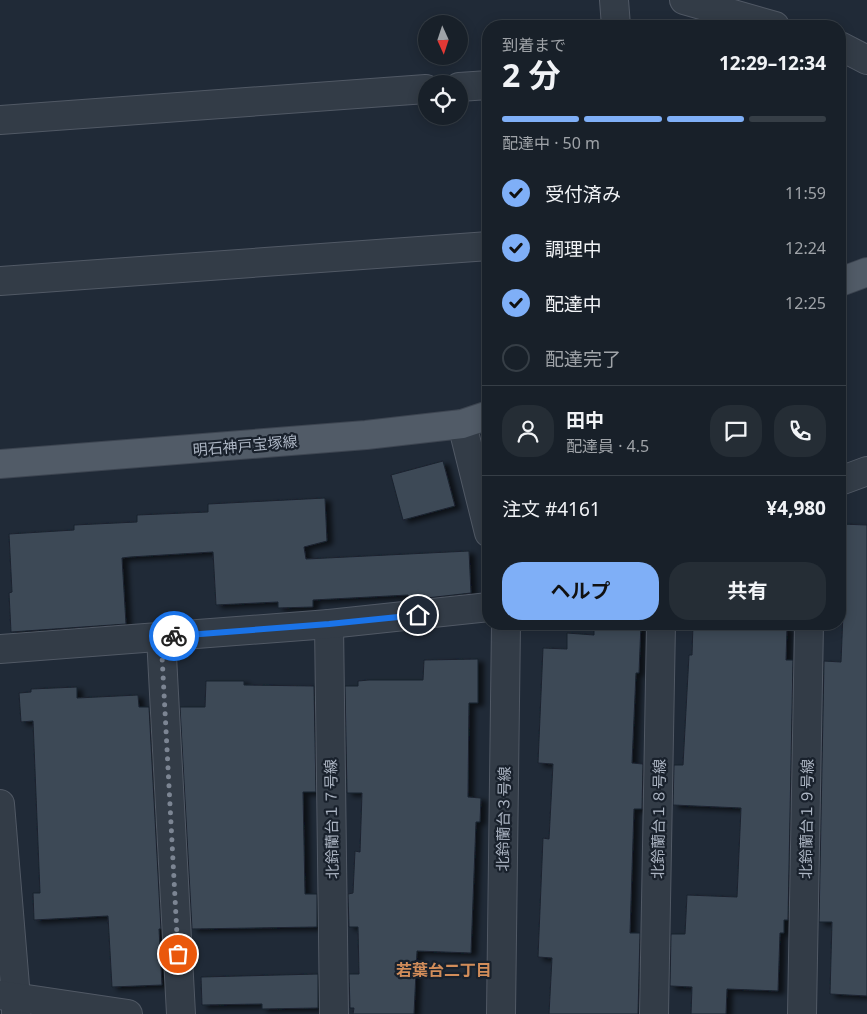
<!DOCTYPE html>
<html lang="ja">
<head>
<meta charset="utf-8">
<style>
	body { margin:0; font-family:"Noto Sans","Noto Sans JP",sans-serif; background:#252d35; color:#f1f3f6; height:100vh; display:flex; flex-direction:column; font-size:19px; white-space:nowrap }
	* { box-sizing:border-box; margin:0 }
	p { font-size:16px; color:#9fa3a8 }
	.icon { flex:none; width:28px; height:28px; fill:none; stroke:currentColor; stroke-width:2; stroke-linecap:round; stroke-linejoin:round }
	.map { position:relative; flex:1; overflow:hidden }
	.panel { position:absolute; left:482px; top:20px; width:364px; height:610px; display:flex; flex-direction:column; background:#182029; border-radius:20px; box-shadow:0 2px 12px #0003,0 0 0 1px #363e46 }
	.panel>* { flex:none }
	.needle { width:32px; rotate:177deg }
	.controls { position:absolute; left:418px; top:15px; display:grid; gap:10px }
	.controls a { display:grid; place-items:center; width:50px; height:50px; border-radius:50%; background:#182029; box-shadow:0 2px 12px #0003,0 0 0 1px #363e46; font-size:25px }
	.pin { position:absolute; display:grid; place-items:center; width:42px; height:42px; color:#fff; margin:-21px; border:2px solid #fff; border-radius:50%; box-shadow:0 1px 5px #0007 }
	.courier { position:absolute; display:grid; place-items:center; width:50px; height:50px; margin:-25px; border:4px solid #1a73e8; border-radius:50%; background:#fff; color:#222; box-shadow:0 1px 6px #0007 }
	.headline em { font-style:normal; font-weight:700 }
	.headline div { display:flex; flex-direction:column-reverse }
	.headline { display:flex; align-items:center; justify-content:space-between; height:85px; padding:0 20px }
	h1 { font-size:32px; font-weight:700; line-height:38px }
	.bar { display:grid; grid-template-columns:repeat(4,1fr); gap:8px 5px; align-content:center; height:60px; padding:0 20px }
	.bar i { height:6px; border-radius:4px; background:#363e46 }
	.bar .current { background:#7faff7 }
	.bar p { grid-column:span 4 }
	.line { display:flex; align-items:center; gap:12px; padding:0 20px; border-top:1px solid #363e46 }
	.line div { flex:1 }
	.round { display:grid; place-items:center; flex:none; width:52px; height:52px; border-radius:20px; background:#252d35 }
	ol { padding:0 20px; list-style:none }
	li { display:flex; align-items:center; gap:15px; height:55px }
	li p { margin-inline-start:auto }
	li .icon { padding:5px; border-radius:50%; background:#7faff7; color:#111; stroke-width:4 }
	li:last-child { color:#9fa3a8 }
	li i { width:28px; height:28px; border:2px solid #363e46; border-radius:50% }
	.action { display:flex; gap:10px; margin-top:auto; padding:10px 20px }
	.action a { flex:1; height:58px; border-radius:20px; background:#7faff7; color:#111; font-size:20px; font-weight:700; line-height:58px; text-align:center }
	.action a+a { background:#252d35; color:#f1f3f6 }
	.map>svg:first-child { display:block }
</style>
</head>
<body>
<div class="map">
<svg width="867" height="1014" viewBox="0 0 867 1014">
	<defs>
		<filter id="shadow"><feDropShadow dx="5.5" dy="3" stdDeviation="2.5" flood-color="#0009"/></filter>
	</defs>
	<rect width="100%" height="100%" fill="#202a37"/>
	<g fill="#3c4857" stroke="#1b232e" filter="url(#shadow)">
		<polygon points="443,461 455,506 403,520 391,475"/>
		<polygon points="325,498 327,541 304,547 306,559 469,551 471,593 409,600 408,595 313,600 313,607 278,608 278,602 216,605 213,552 130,557 122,558 126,624 11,632 9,593 12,592 9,534 74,530 74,525 137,522 137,515 208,512 208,504"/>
		<polygon points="840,524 867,525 867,996 830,994 832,922 819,922 824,661 841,662 843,613 840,612"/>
		<polygon points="594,624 641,624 639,673 636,673 632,763 643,764 642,809 634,809 630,933 640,933 638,1014 549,1014 552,958 538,957 543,838 549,839 553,764 538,763 543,648 567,649 567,633 594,635"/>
		<polygon points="693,624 733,624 787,627 786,660 793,660 788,920 784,920 784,933 780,933 778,991 727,989 726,1014 691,1014 692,987 670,986 671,934 685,934 687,895 737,897 741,808 673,805 674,765 683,765 689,655 692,655"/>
		<polygon points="478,659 478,703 469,703 468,797 481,798 480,822 476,822 471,953 417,951 414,1014 353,1014 354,1008 350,1008 349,974 359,974 358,927 349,927 348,894 353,893 355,851 360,852 362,793 347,793 345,686 358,686 358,681 369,680 423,680 424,660"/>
		<polygon points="206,681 244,681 244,685 314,686 316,792 303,792 305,894 317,894 317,927 192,929 180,707 205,707"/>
		<polygon points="77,687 77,698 138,695 139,707 149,707 161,929 159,929 162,985 112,987 108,916 34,920 33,893 40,893 33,721 21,722 19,693 31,692 31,689"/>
		<polygon points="318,974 318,1008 262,1009 262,1004 202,1005 201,977"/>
	</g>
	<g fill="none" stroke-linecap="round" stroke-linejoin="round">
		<g stroke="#515965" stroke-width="30">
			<g id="street">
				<polyline points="614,0 616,26"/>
				<polyline points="684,0 775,26"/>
				<polyline points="840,46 867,60"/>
				<polyline points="459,87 489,85"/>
				<polyline points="0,120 426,89"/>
				<polyline points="0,281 489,246"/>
				<polyline points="462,424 489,533"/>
				<polyline points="840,481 867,471"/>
				<polyline points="329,624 334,1014"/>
				<polyline points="161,637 181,1014"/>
				<polyline points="0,649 329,624 489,607"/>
				<polyline points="0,804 16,998 16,1014"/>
				<polyline points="0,995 128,1014"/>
				<polyline points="501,1014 506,624"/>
				<polyline points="654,1014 661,624"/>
				<polyline points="802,1014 809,624"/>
			</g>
		</g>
		<g stroke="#3d4551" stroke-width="30">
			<g id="primary">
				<polyline points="840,282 867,272"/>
				<polyline points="0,464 366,435 462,424 489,415"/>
			</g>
		</g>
		<use href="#street" stroke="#333c47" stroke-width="28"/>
		<use href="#primary" stroke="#515b67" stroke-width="28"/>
	</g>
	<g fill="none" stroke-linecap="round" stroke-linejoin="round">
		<polyline stroke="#7c8593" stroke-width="5" stroke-dasharray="0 9" points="174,636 161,637 178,954"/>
		<polyline stroke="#1a73e8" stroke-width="6" points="174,636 329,624 418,615"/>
	</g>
	<g text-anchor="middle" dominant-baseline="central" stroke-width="4.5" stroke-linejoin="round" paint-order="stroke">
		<g font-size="15" fill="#adb6c4" stroke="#19212c">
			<text transform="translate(245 445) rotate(-5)">明石神戸宝塚線</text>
			<text transform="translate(331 819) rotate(-91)">北鈴蘭台１７号線</text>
			<text transform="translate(503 819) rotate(-89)">北鈴蘭台３号線</text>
			<text transform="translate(658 819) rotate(-89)">北鈴蘭台１８号線</text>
			<text transform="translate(806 819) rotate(-89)">北鈴蘭台１９号線</text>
		</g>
		<g font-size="16" font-weight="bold" fill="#d28d5a" stroke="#19212c">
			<text x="444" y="970">若葉台二丁目</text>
		</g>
	</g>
</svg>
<div class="controls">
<a><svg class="needle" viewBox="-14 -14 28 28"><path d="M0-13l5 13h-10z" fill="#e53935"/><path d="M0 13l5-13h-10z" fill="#9fa3a8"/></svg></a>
<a><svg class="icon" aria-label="locate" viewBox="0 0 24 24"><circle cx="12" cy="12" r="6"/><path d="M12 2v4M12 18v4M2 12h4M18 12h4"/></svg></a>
</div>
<div class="pin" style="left:178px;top:954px;background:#ea580c"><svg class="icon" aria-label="bag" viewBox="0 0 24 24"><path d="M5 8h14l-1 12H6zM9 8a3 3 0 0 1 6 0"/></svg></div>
<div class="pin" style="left:418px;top:615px;background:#1f2937"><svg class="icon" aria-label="home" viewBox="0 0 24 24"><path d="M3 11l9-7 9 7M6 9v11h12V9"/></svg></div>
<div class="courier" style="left:174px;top:636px"><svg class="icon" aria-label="bike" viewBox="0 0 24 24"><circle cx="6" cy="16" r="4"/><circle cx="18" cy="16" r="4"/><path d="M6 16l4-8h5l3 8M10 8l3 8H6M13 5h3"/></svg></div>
<section class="panel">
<div class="headline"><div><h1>2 分</h1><p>到着まで</p></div><em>12:29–12:34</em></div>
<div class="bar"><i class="current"></i><i class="current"></i><i class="current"></i><i></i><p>配達中 · 50 m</p></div>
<ol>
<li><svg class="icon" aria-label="check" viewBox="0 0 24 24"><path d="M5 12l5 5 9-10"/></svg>受付済み<p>11:59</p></li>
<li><svg class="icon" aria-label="check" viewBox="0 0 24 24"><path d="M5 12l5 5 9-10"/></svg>調理中<p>12:24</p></li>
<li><svg class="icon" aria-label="check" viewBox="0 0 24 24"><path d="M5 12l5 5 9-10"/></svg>配達中<p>12:25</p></li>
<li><i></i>配達完了</li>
</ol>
<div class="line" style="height:90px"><a class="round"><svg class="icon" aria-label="person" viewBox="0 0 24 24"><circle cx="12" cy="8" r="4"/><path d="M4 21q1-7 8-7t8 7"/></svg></a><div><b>田中</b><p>配達員 · 4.5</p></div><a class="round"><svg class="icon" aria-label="chat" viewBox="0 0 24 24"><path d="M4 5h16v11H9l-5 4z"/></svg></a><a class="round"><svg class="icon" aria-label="phone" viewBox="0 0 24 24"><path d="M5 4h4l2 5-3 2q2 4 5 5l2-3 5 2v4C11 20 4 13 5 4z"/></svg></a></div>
<div class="line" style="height:65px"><div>注文 #4161</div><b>¥4,980</b></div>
<div class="action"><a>ヘルプ</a><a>共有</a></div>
</section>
</div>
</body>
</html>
